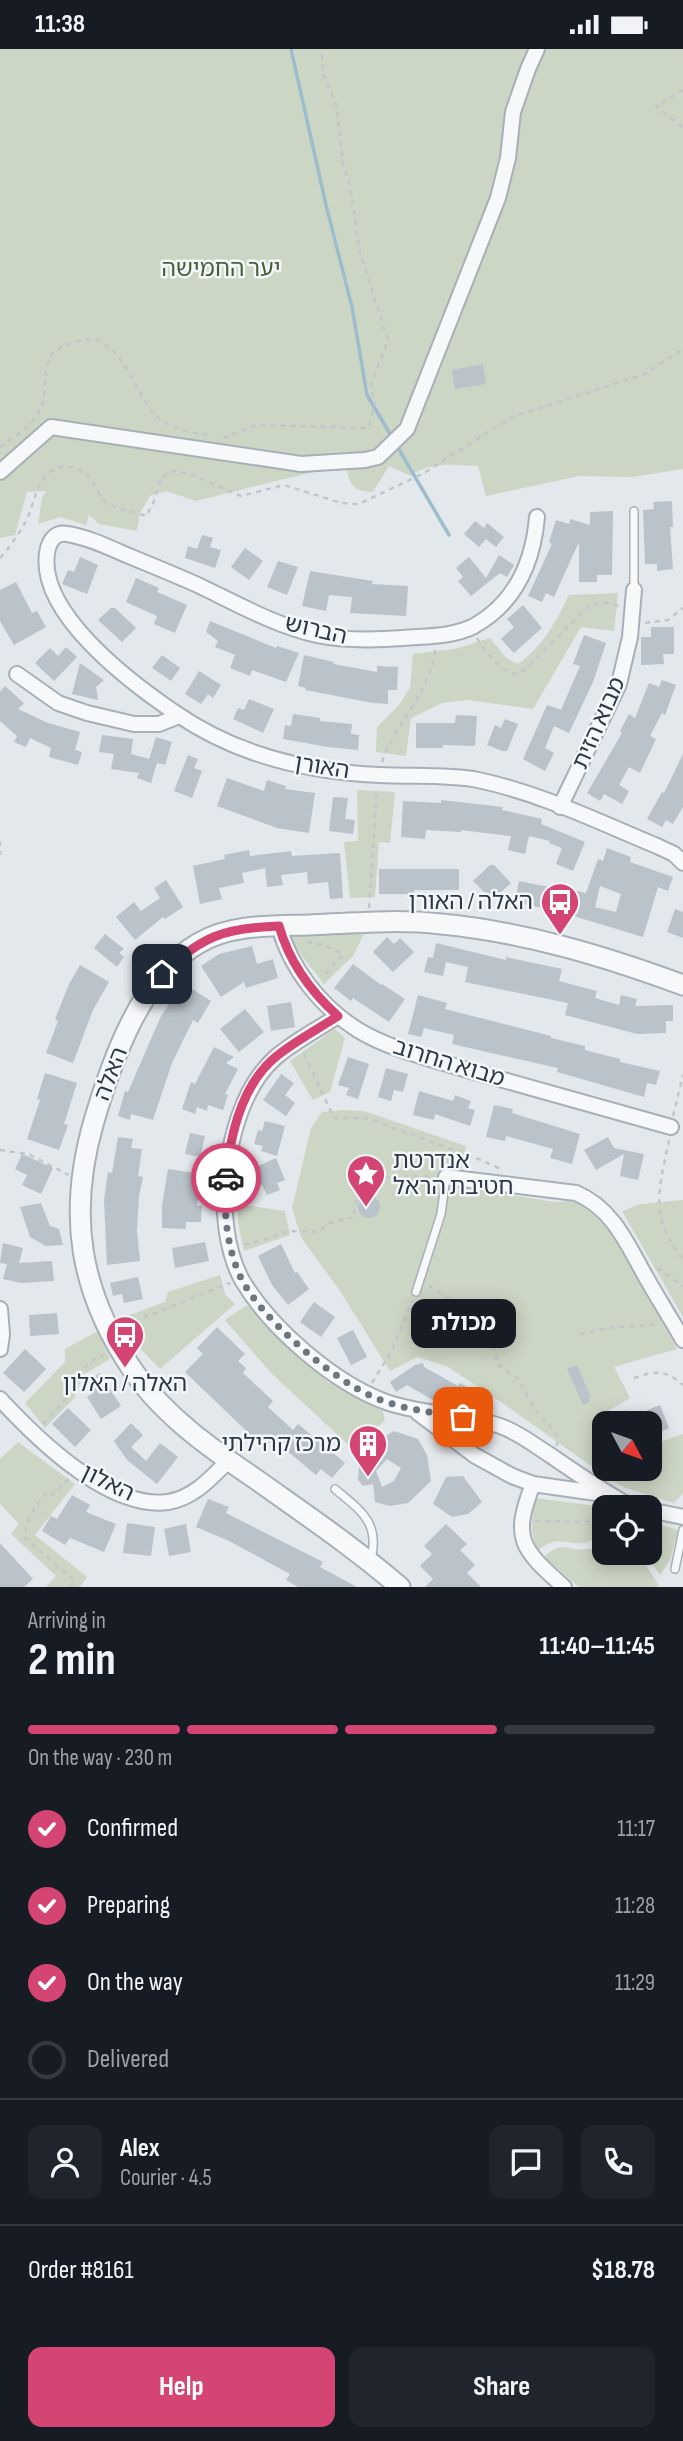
<!DOCTYPE html>
<html lang="en">
<head>
<meta charset="utf-8">
<style>
	body { margin:0; font-family:"Sofia Sans Condensed","Noto Sans Hebrew",sans-serif; background:#20242c; color:#f1f3f6; height:100vh; display:flex; flex-direction:column; font-size:26px; white-space:nowrap }
	* { box-sizing:border-box; margin:0 }
	p { font-size:23px; color:#9ea1a6 }
	.icon { flex:none; width:38px; height:38px; fill:none; stroke:currentColor; stroke-width:2; stroke-linecap:round; stroke-linejoin:round }
	.map { position:relative; height:1538px; overflow:hidden }
	.panel { display:flex; flex-direction:column; background:#171b24; flex:1 }
	.panel>* { flex:none }
	.needle { width:46px; rotate:131deg }
	.fabs { position:absolute; left:592px; top:1362px; display:grid; gap:14px }
	.fabs a { display:grid; place-items:center; width:70px; height:70px; border-radius:14px; background:#171b24; box-shadow:0 4px 18px #0003; font-size:35px }
	.pin { position:absolute; display:grid; place-items:center; width:60px; height:60px; color:#fff; margin:-30px; border-radius:14px; box-shadow:0 4px 10px #0006 }
	.courier { position:absolute; display:grid; place-items:center; width:70px; height:70px; margin:-35px; border:5px solid #d44574; border-radius:50%; background:#fff; color:#222; box-shadow:0 2px 9px #0007 }
	.bubble { position:absolute; height:49px; border-radius:14px; background:#171b24; box-shadow:0 4px 18px #0003; font-size:23px; font-weight:700; line-height:49px; text-align:center }
	.headline em { font-style:normal; font-weight:700 }
	.headline div { display:flex; flex-direction:column-reverse }
	.headline { display:flex; align-items:center; justify-content:space-between; height:119px; padding:0 28px }
	h1 { font-size:46px; font-weight:700; line-height:52px }
	.bar { display:grid; grid-template-columns:repeat(4,1fr); gap:10px 7px; align-content:center; height:84px; padding:0 28px }
	.bar i { height:9px; border-radius:5px; background:#363941 }
	.bar .on { background:#d44574 }
	.bar p { grid-column:span 4 }
	.line { display:flex; align-items:center; gap:18px; padding:0 28px; border-top:2px solid #363941 }
	.line div { flex:1 }
	.round { display:grid; place-items:center; flex:none; width:74px; height:74px; border-radius:14px; background:#20242c }
	ol { padding:0 28px; list-style:none }
	li { display:flex; align-items:center; gap:21px; height:77px }
	li p { margin-inline-start:auto }
	li .icon { padding:7px; border-radius:50%; background:#d44574; color:#fff; stroke-width:4 }
	li:last-child { color:#9ea1a6 }
	li i { width:38px; height:38px; border:4px solid #363941; border-radius:50% }
	.cta { display:flex; gap:14px; margin-top:auto; padding:14px 28px }
	.cta a { flex:1; height:80px; border-radius:14px; background:#d44574; color:#fff; font-size:28px; font-weight:700; line-height:80px; text-align:center }
	.cta a+a { background:#20242c; color:#f1f3f6 }
	.status { display:flex; justify-content:space-between; align-items:center; height:49px; padding:0 35px; background:#171b24; direction:ltr }
	.status svg { height:19px; fill:currentColor }
	.map>svg:first-child { display:block }
</style>
</head>
<body>
<div class="status"><b>11:38</b><svg viewBox="0 0 49 12"><path d="M0 12V9h3v3zM5 12V6h3v6zM10 12V3h3v9zM15 12V0h3v12zM26 1h20v11H26zM47 4h2v5h-2z"/></svg></div>
<div class="map">
<svg width="683" height="1538" viewBox="0 0 683 1538">
	<rect width="100%" height="100%" fill="#e3e8ec"/>
	<g fill="#ccd6c4">
		<path d="M0 0H683V420L632 428 579 427 486 447 478 417C456 416 429 412 411 427L389 417 373 443C350 442 351 435 345 415L196 452 166 442 150 447 140 464 137 482 99 475 89 466 86 476 60 468 38 475 42 449 46 442 27 443 15 486 0 489Z"/>
		<path d="M618 544 614 582 581 578 533 660 467 651 442 654 411 669 406 707 376 703 377 678 399 656 410 639 413 605 455 600 490 589 506 609 518 615C545 595 554 575 569 546Z"/>
		<polygon points="357,741 395,743 390,794 379,793 375,848 350,849 344,793 358,792"/>
		<polygon points="365,882 353,907 324,935 297,901 290,884"/>
		<polygon points="335,980 345,989 330,1043 313,1051 290,1012"/>
		<polygon points="343,1061 364,1062 466,1097 457,1137 554,1153 575,1152 591,1163 612,1185 677,1300 614,1318 630,1349 594,1370 600,1400 594,1419 498,1351 448,1318 418,1308 390,1322 340,1242 301,1188 292,1159 311,1079 322,1063"/>
		<polygon points="683,1151 683,1268 622,1162 641,1155"/>
		<polygon points="238,1155 285,1162 290,1186 244,1202 238,1174"/>
		<polygon points="220,1226 225,1245 235,1255 160,1320 134,1293 119,1270 165,1253 168,1243"/>
		<polygon points="247,1256 270,1281 328,1333 383,1362 385,1371 354,1401 271,1324 225,1271"/>
		<polygon points="98,1282 110,1310 83,1326 74,1349 45,1379 25,1354 65,1313 65,1300"/>
		<polygon points="628,1361 634,1374 604,1374 604,1419 649,1419 649,1397 683,1385 683,1444 674,1454 626,1439 597,1424 603,1399 599,1369"/>
		<polygon points="18,1393 75,1435 35,1486 87,1528 80,1538 46,1538 56,1527 11,1485 19,1475 0,1455 0,1410"/>
		<path d="M535 1449 605 1458 604 1485C599 1488 593 1491 588 1493 568 1499 558 1483 538 1502 529 1483 532 1470 535 1449Z"/>
		<polygon points="649,1472 678,1481 670,1511 660,1526 644,1503 649,1503"/>
		<path d="M604 1493V1503H637L659 1536 658 1538H579L544 1508C563 1490 568 1503 588 1500 593 1500 599 1495 604 1493Z"/>
	</g>
	<g fill="none" stroke-linecap="round" stroke-linejoin="round">
		<g stroke="#9dbdcd" stroke-width="3.5">
			<polyline points="291,0 326,156 352,258 367,346 393,390"/>
			<polyline points="397,397 449,486"/>
		</g>
	</g>
	<g fill="#bac2ca" fill-rule="evenodd">
		<polygon points="483,315 486,335 455,340 452,321"/>
		<polygon points="672,452 673,478 670,478 673,520 657,522 657,515 645,515 643,461 654,460 653,453"/>
		<polygon points="613,462 612,526 597,526 597,533 579,533 579,493 554,548 546,544 542,553 528,547 552,495 549,493 556,471 569,475 570,470 590,476 590,463"/>
		<polygon points="475,472 484,479 487,474 504,488 496,498 486,490 479,498 464,485"/>
		<polygon points="202,486 213,489 210,498 221,501 215,519 185,509 188,497 197,500"/>
		<polygon points="245,499 263,512 249,531 231,518"/>
		<polygon points="499,506 514,516 507,528 500,524 471,547 458,532 463,528 456,519 469,508 486,529"/>
		<polygon points="80,508 98,516 87,545 62,535 68,521 74,523"/>
		<polygon points="278,512 298,518 287,546 267,538"/>
		<polygon points="310,522 373,532 372,535 408,537 406,567 350,564 352,548 329,546 326,562 302,557"/>
		<polygon points="136,529 159,539 157,543 187,556 175,584 154,575 157,567 126,553"/>
		<polygon points="16,533 32,564 37,562 46,578 14,596 0,572 0,541"/>
		<polygon points="523,556 542,579 514,604 501,590 514,578 507,570"/>
		<polygon points="111,559 115,559 136,579 122,593 98,571"/>
		<polygon points="210,572 276,599 277,597 299,604 286,633 252,621 250,627 230,619 235,606 215,598 218,592 206,583"/>
		<polygon points="651,578 674,578 674,605 663,605 664,615 641,616 641,588 651,588"/>
		<polygon points="584,586 606,594 593,633 569,684 554,677 545,699 554,704 545,722 523,710 547,656 561,661 580,617 573,615"/>
		<polygon points="66,598 77,608 54,632 35,614 50,599 58,607"/>
		<polygon points="162,606 180,619 171,632 152,619"/>
		<polygon points="304,606 334,613 333,615 377,623 377,617 398,618 397,641 388,641 388,655 373,654 305,641 306,639 298,637"/>
		<polygon points="80,614 104,631 96,638 98,651 72,645"/>
		<polygon points="199,622 221,636 213,649 208,645 201,655 185,645"/>
		<polygon points="662,631 676,636 665,666 662,664 650,687 656,690 640,724 629,718 619,736 629,742 622,755 604,745 600,752 587,744 622,684 620,682 629,665 635,669 649,634 659,638"/>
		<polygon points="5,637 24,654 18,660 48,674 80,683 75,701 82,703 78,716 49,708 51,699 30,689 26,698 14,693 17,687 0,672 0,643"/>
		<polygon points="249,650 274,660 263,684 233,670 238,659 244,661"/>
		<polygon points="293,665 320,669 320,672 352,675 351,685 359,686 358,701 328,698 283,690 285,676 291,677"/>
		<polygon points="456,666 477,667 475,697 443,696 443,699 416,699 416,674 455,674"/>
		<polygon points="505,670 518,675 507,702 502,702 487,696 495,676 501,679"/>
		<polygon points="102,686 133,690 131,705 149,710 156,688 172,693 165,716 157,714 151,734 137,729 139,724 111,720 114,705 99,703"/>
		<polygon points="683,705 683,758 673,775 666,771 662,778 647,770 662,743 664,744"/>
		<polygon points="188,706 198,710 194,719 202,722 192,749 174,742"/>
		<polygon points="227,729 264,742 267,731 286,737 285,740 315,744 309,784 277,779 217,757"/>
		<polygon points="333,748 348,749 345,770 355,771 353,785 329,782"/>
		<polygon points="441,751 503,758 502,761 542,770 541,775 585,793 573,822 556,815 562,799 549,794 550,792 529,787 525,805 508,801 511,787 461,781 461,783 426,781 425,790 401,788 403,752 441,754"/>
		<path d="M607 799 631 808 630 813 673 828 668 842 658 838 643 888 560 863 515 853 519 832 549 838 548 845 571 851 574 841 586 844 598 810 603 812ZM600 837 621 845 616 863 595 858Z"/>
		<polygon points="249,801 250,807 291,802 292,807 340,804 343,849 330,850 328,833 308,835 307,823 281,826 283,836 267,838 265,819 242,824 244,834 219,839 222,850 200,855 193,817 225,810 224,806"/>
		<polygon points="490,816 494,816 511,834 492,851 473,832"/>
		<polygon points="379,820 459,820 459,841 414,841 414,845 379,845"/>
		<polygon points="166,831 183,858 165,870 163,868 135,891 116,868 134,853 141,862 160,849 154,839"/>
		<polygon points="675,860 683,863 683,889 667,883"/>
		<polygon points="105,885 124,900 119,904 124,908 117,918 94,899"/>
		<polygon points="387,888 394,895 400,889 414,903 393,923 373,903"/>
		<polygon points="436,894 506,911 506,908 562,920 559,932 597,942 595,949 619,956 621,946 637,950 635,957 673,956 673,972 666,972 666,984 637,985 565,966 568,954 465,933 468,918 446,913 443,927 424,923 428,908 433,909"/>
		<polygon points="252,897 257,915 273,910 278,929 246,939 244,933 221,948 201,917 219,905"/>
		<polygon points="353,915 381,936 382,935 405,950 389,973 353,949 351,952 334,939"/>
		<polygon points="80,916 109,933 93,961 73,1014 46,1004 58,972 55,970 69,935"/>
		<polygon points="183,934 211,952 198,974 193,971 172,1014 153,1071 131,1065 130,1071 118,1067 125,1042 128,1043 161,967"/>
		<polygon points="418,946 447,954 445,960 551,987 551,989 585,997 585,1001 620,1010 620,1013 660,1022 656,1036 647,1034 644,1048 557,1023 558,1019 452,995 454,986 424,979 421,988 408,985"/>
		<polygon points="291,953 295,978 271,982 267,957"/>
		<polygon points="245,960 264,983 239,1003 220,980"/>
		<polygon points="214,998 234,1008 226,1014 238,1020 225,1045 228,1046 223,1061 208,1056 207,1062 197,1058 195,1065 182,1060 191,1033 195,1035"/>
		<polygon points="348,1008 369,1015 358,1050 346,1046 349,1039 338,1036"/>
		<polygon points="386,1019 408,1025 403,1043 394,1041 391,1052 378,1048"/>
		<polygon points="45,1024 77,1034 64,1075 68,1076 59,1101 27,1090 40,1051 37,1050"/>
		<polygon points="281,1025 294,1034 285,1046 295,1054 286,1067 263,1051"/>
		<polygon points="419,1042 453,1052 455,1046 471,1052 468,1059 475,1061 470,1077 435,1065 434,1071 413,1066"/>
		<polygon points="494,1056 513,1060 512,1064 580,1085 572,1115 550,1109 553,1100 506,1087 505,1092 486,1088"/>
		<polygon points="265,1072 285,1077 277,1107 261,1102 263,1097 254,1095 258,1081 262,1082"/>
		<polygon points="190,1084 205,1087 200,1108 185,1105"/>
		<polygon points="118,1088 133,1090 131,1099 142,1100 138,1127 143,1128 139,1147 137,1181 140,1212 107,1216 104,1151 108,1123 112,1124"/>
		<polygon points="608,1088 614,1099 644,1105 638,1131 620,1127 624,1105 596,1121 584,1101"/>
		<polygon points="22,1105 53,1119 41,1145 22,1136 27,1126 15,1120"/>
		<polygon points="276,1109 285,1131 277,1134 280,1141 267,1146 262,1136 246,1143 238,1126"/>
		<polygon points="168,1120 202,1125 197,1157 202,1157 201,1173 186,1173 186,1180 162,1179 162,1156"/>
		<circle cx="369" cy="1158" r="11"/>
		<polygon points="41,1154 50,1177 59,1180 63,1196 46,1197 30,1188 20,1158"/>
		<polygon points="205,1193 209,1212 175,1219 172,1199"/>
		<polygon points="3,1194 23,1199 19,1214 52,1212 54,1232 21,1234 3,1230 7,1215 0,1214"/>
		<polygon points="281,1195 295,1224 297,1223 309,1240 288,1256 272,1236 258,1207"/>
		<polygon points="138,1228 143,1250 124,1254 122,1245 113,1247 110,1234"/>
		<polygon points="314,1253 335,1268 321,1288 300,1273"/>
		<polygon points="57,1264 59,1285 30,1287 29,1266"/>
		<polygon points="217,1278 245,1305 238,1312 246,1319 243,1324 273,1352 268,1358 293,1381 298,1375 345,1414 332,1429 321,1420 316,1426 273,1390 264,1399 185,1323 203,1305 197,1299"/>
		<polygon points="353,1281 367,1308 351,1316 337,1289"/>
		<polygon points="25,1300 46,1320 24,1343 3,1324"/>
		<polygon points="423,1314 424,1318 458,1337 460,1334 487,1349 480,1362 459,1358 441,1348 438,1354 407,1336 396,1343 390,1333 415,1316"/>
		<polygon points="577,1316 591,1348 589,1349 590,1353 583,1356 567,1320"/>
		<polygon points="100,1324 121,1357 101,1370 87,1348 92,1345 85,1333"/>
		<polygon points="660,1356 669,1379 656,1385 647,1361"/>
		<polygon points="68,1359 91,1381 75,1398 52,1375"/>
		<polygon points="131,1374 143,1386 131,1398 146,1412 160,1394 178,1408 157,1435 127,1411 114,1392"/>
		<path d="M394 1382 418 1390 427 1406 431 1432 408 1454 390 1457 375 1453 373 1435 363 1437 358 1431 359 1418 368 1402 374 1401 384 1388ZM387 1410 401 1419 394 1432 382 1438 376 1422Z"/>
		<polygon points="463,1427 482,1453 468,1465 452,1468 433,1455 446,1428"/>
		<polygon points="72,1446 90,1456 86,1463 116,1475 104,1503 70,1489 65,1496 42,1482 51,1467 57,1470"/>
		<polygon points="208,1450 229,1458 226,1464 323,1513 320,1518 357,1538 298,1538 286,1531 290,1525 229,1492 196,1478"/>
		<polygon points="127,1474 155,1478 151,1507 123,1504"/>
		<polygon points="186,1475 191,1503 169,1507 164,1480"/>
		<polygon points="446,1475 467,1495 460,1501 475,1516 467,1524 481,1538 425,1538 433,1530 420,1517 432,1505 424,1497"/>
		<polygon points="0,1494 33,1530 24,1538 0,1538"/>
	</g>
	<g fill="none" stroke-linecap="round" stroke-linejoin="round">
		<g stroke="#a8b0b7" stroke-width="10">
			<g id="service">
				<polyline points="634,541 634,462"/>
				<polyline points="416,1243 441,1165 446,1128"/>
				<path d="M335 1440C361 1462 380 1473 371 1511"/>
				<polyline points="675,1520 683,1481"/>
			</g>
		</g>
		<g stroke="#a8b0b7" stroke-width="18">
			<g id="minor">
				<polyline points="0,423 51,378 301,415 365,411 378,408 407,380 498,149 508,109 513,63 528,20 537,0"/>
				<path d="M537 468C533 514 515 554 474 577 453 588 425 587 403 589 375 591 345 592 317 586 277 577 239 556 202 538 178 527 153 517 129 507 110 499 88 488 67 485 57 483 51 489 48 499 33 561 130 633 174 663 234 705 307 723 379 726 412 728 446 725 478 731 540 744 599 773 657 797L674 805 683 814"/>
				<polyline points="17,625 58,654 87,664 134,675 159,675 179,667"/>
				<polyline points="560,758 619,635 630,588 634,541"/>
				<path d="M279 877C290 919 321 958 358 981 389 1000 429 1009 464 1020 533 1040 602 1058 671 1078"/>
				<path d="M338 967C318 980 295 992 276 1008 243 1037 231 1085 226 1127 222 1159 226 1202 242 1231 270 1279 334 1334 386 1353 422 1366 463 1364 500 1377 518 1383 534 1396 550 1406 573 1422 597 1438 621 1452"/>
				<path d="M446 1128 576 1144C614 1160 628 1197 647 1230 659 1251 671 1270 683 1291"/>
				<polyline points="0,1260 2,1285 0,1300"/>
				<path d="M0 1350C36 1389 109 1461 168 1453 194 1449 212 1428 229 1411"/>
				<polyline points="418,1364 474,1406 512,1427 533,1435 596,1444 637,1458"/>
				<path d="M533 1435C511 1491 522 1500 564 1538"/>
				<polyline points="649,1461 683,1468"/>
			</g>
		</g>
		<g stroke="#a8b0b7" stroke-width="23">
			<path id="tertiary" d="M400 1538C355 1499 306 1466 257 1431 213 1401 165 1368 134 1323 79 1243 67 1165 94 1072 112 1011 141 927 199 894 231 875 272 877 309 876 352 874 397 870 441 875 525 883 604 907 683 936"/>
		</g>
		<g stroke="#c2c6cb" stroke-width="2.5" stroke-dasharray="5 5" stroke-linecap="butt">
			<polyline points="683,41 656,57 683,79"/>
			<polyline points="223,389 257,376 368,379 375,356 371,336 388,291 360,204 350,137 343,114 336,55 323,24 322,0"/>
			<path d="M0 398C13 388 31 378 39 363 53 339 33 306 69 295 76 293 83 290 90 290 121 291 136 344 153 364 166 379 189 383 207 386"/>
			<path d="M0 509C10 498 18 486 25 474 36 454 35 424 62 418 69 417 76 418 82 422 92 428 95 439 101 448 110 460 132 462 146 467L153 455 161 429 172 422 190 425 241 447 284 436 341 454 359 455 424 424 512 368 645 325 683 300"/>
			<polyline points="645,574 668,571 683,559"/>
			<path d="M477 589C484 602 501 622 516 625L526 620 589 557 603 553 619 557"/>
			<path d="M382 713C395 674 432 642 435 600"/>
			<polyline points="0,792 0,806"/>
			<polyline points="369,859 377,740"/>
			<polyline points="307,893 324,896 343,905 322,929"/>
			<polyline points="304,1005 334,1069 366,1069 476,1109 503,1121"/>
			<polyline points="673,1067 683,1026"/>
			<path d="M669 1091C664 1118 653 1152 664 1178 668 1190 677 1201 683 1212"/>
			<polyline points="0,1101 28,1105 69,1126"/>
			<polyline points="244,1196 270,1189 287,1182 318,1183 330,1174 355,1168 354,1162 357,1149 389,1127 432,1128"/>
			<polyline points="657,1219 683,1237"/>
			<polyline points="429,1236 465,1262 492,1289 498,1315 518,1330 535,1361 557,1385 557,1397"/>
			<polyline points="125,1276 230,1234"/>
			<polyline points="580,1285 608,1279 659,1275"/>
			<path d="M634 1329C655 1322 665 1320 683 1336"/>
			<polyline points="372,1334 392,1301 412,1252"/>
			<path d="M43 1375C50 1367 59 1359 65 1350 76 1331 82 1313 104 1306"/>
			<path d="M69 1430 50 1448 46 1445C35 1456 25 1472 25 1489L75 1532 69 1538"/>
			<polyline points="535,1472 604,1473"/>
			<polyline points="649,1487 669,1493"/>
		</g>
		<use href="#service" stroke="#f7f8fa" stroke-width="7"/>
		<use href="#minor" stroke="#f7f8fa" stroke-width="14"/>
		<use href="#tertiary" stroke="#f7f8fa" stroke-width="19"/>
	</g>
	<g fill="none" stroke-linecap="round" stroke-linejoin="round">
		<path stroke="#6b767f" stroke-width="7" stroke-dasharray="0 12.6" d="M226 1129C223 1161 227 1200 241 1229 261 1269 326 1324 365 1344 396 1360 430 1363 463 1368"/>
		<path stroke="#d44574" stroke-width="9" d="M162 925C202 887 224 879 279 877 289 912 311 943 338 967 318 980 297 991 278 1006 242 1034 230 1086 226 1129"/>
	</g>
	<defs>
		<g id="bus-pin" transform="scale(2.0125)"><path d="M0 17L-7.5 6A9.5 9.5 0 1 1 7.5 6Z" fill="#d44574" stroke="#f3f7f9"/><path d="M-5-6H5V4H4V6H2V4H-2V6H-4V4H-5ZM-3.5-4V0h7V-4ZM-3.5 1.2v1.5H-2V1.2ZM2 1.2v1.5H3.5V1.2Z" fill="#fff"/></g>
		<g id="sight-pin" transform="scale(2.0125)"><path d="M0 17L-7.5 6A9.5 9.5 0 1 1 7.5 6Z" fill="#d44574" stroke="#f3f7f9"/><path d="M0-6L1.8-2.2L6-1.7L2.9 1.2L3.7 5.4L0 3.3L-3.7 5.4L-2.9 1.2L-6-1.7L-1.8-2.2Z" fill="#fff"/></g>
		<g id="building-pin" transform="scale(2.0125)"><path d="M0 17L-7.5 6A9.5 9.5 0 1 1 7.5 6Z" fill="#d44574" stroke="#f3f7f9"/><path d="M-4-6H4V6H1V3H-1V6H-4ZM-2.5-4.3h1.7v1.8h-1.7ZM.8-4.3h1.7v1.8H.8ZM-2.5-1h1.7V.8h-1.7ZM.8-1h1.7V.8H.8Z" fill="#fff"/></g>
	</defs>
	<g fill-rule="evenodd">
		<use href="#bus-pin" x="560" y="853"/>
		<use href="#sight-pin" x="366" y="1125"/>
		<use href="#bus-pin" x="125" y="1286"/>
		<use href="#building-pin" x="368" y="1395"/>
	</g>
	<g text-anchor="middle" dominant-baseline="central" stroke-width="5" stroke-linejoin="round" paint-order="stroke">
		<g font-size="23" fill="#466237" stroke="#f3f7f9">
			<text x="221" y="220">יער החמישה</text>
		</g>
		<g font-size="23" fill="#2a3945" stroke="#f3f7f9">
			<text transform="translate(316 581) rotate(13)">הברוש</text>
			<text transform="translate(599 674) rotate(-66)">מבוא הזית</text>
			<text transform="translate(322 718) rotate(9)">האורן</text>
			<text transform="translate(449 1014) rotate(17)">מבוא החרוב</text>
			<text transform="translate(111 1025) rotate(-69)">האלה</text>
			<text transform="translate(108 1434) rotate(26)">האלון</text>
		</g>
		<g font-size="23" fill="#2a3945" stroke="#f3f7f9" text-anchor="end">
			<text x="533" y="853">האלה / האורן</text>
			<text x="393" y="1112" text-anchor="start">אנדרטת<tspan x="393" dy="26">חטיבת הראל</tspan></text>
			<text x="125" y="1335" text-anchor="middle">האלה / האלון</text>
			<text x="341" y="1395">מרכז קהילתי</text>
		</g>
	</g>
</svg>
<div class="fabs">
<a><svg class="needle" viewBox="-14 -14 28 28"><path d="M0-13l5 13h-10z" fill="#e53935"/><path d="M0 13l5-13h-10z" fill="#9ea1a6"/></svg></a>
<a><svg class="icon" aria-label="locate" viewBox="0 0 24 24"><circle cx="12" cy="12" r="6"/><path d="M12 2v4M12 18v4M2 12h4M18 12h4"/></svg></a>
</div>
<div class="pin" style="left:463px;top:1368px;background:#ea580c"><svg class="icon" aria-label="bag" viewBox="0 0 24 24"><path d="M5 8h14l-1 12H6zM9 8a3 3 0 0 1 6 0"/></svg></div>
<div class="pin" style="left:162px;top:925px;background:#1f2937"><svg class="icon" aria-label="home" viewBox="0 0 24 24"><path d="M3 11l9-7 9 7M6 9v11h12V9"/></svg></div>
<div class="courier" style="left:226px;top:1129px"><svg class="icon" aria-label="car" viewBox="0 0 24 24"><path d="M5 17H2v-5l4-1 3-4h7l3 4 3 1v5h-3M9 17h6M6 11h13"/><circle cx="7" cy="17" r="2"/><circle cx="17" cy="17" r="2"/></svg></div>
<div class="bubble" style="left:411px;top:1250px;width:105px">מכולת</div>
</div>
<section class="panel">
<div class="headline"><div><h1>2 min</h1><p>Arriving in</p></div><em>11:40–11:45</em></div>
<div class="bar"><i class="on"></i><i class="on"></i><i class="on"></i><i></i><p>On the way · 230 m</p></div>
<ol>
<li><svg class="icon" aria-label="check" viewBox="0 0 24 24"><path d="M5 12l5 5 9-10"/></svg>Confirmed<p>11:17</p></li>
<li><svg class="icon" aria-label="check" viewBox="0 0 24 24"><path d="M5 12l5 5 9-10"/></svg>Preparing<p>11:28</p></li>
<li><svg class="icon" aria-label="check" viewBox="0 0 24 24"><path d="M5 12l5 5 9-10"/></svg>On the way<p>11:29</p></li>
<li><i></i>Delivered</li>
</ol>
<div class="line" style="height:126px"><a class="round"><svg class="icon" aria-label="person" viewBox="0 0 24 24"><circle cx="12" cy="8" r="4"/><path d="M4 21q1-7 8-7t8 7"/></svg></a><div><b>Alex</b><p>Courier · 4.5</p></div><a class="round"><svg class="icon" aria-label="chat" viewBox="0 0 24 24"><path d="M4 5h16v11H9l-5 4z"/></svg></a><a class="round"><svg class="icon" aria-label="phone" viewBox="0 0 24 24"><path d="M5 4h4l2 5-3 2q2 4 5 5l2-3 5 2v4C11 20 4 13 5 4z"/></svg></a></div>
<div class="line" style="height:91px"><div>Order #8161</div><b>$18.78</b></div>
<div class="cta"><a>Help</a><a>Share</a></div>
</section>
</body>
</html>
